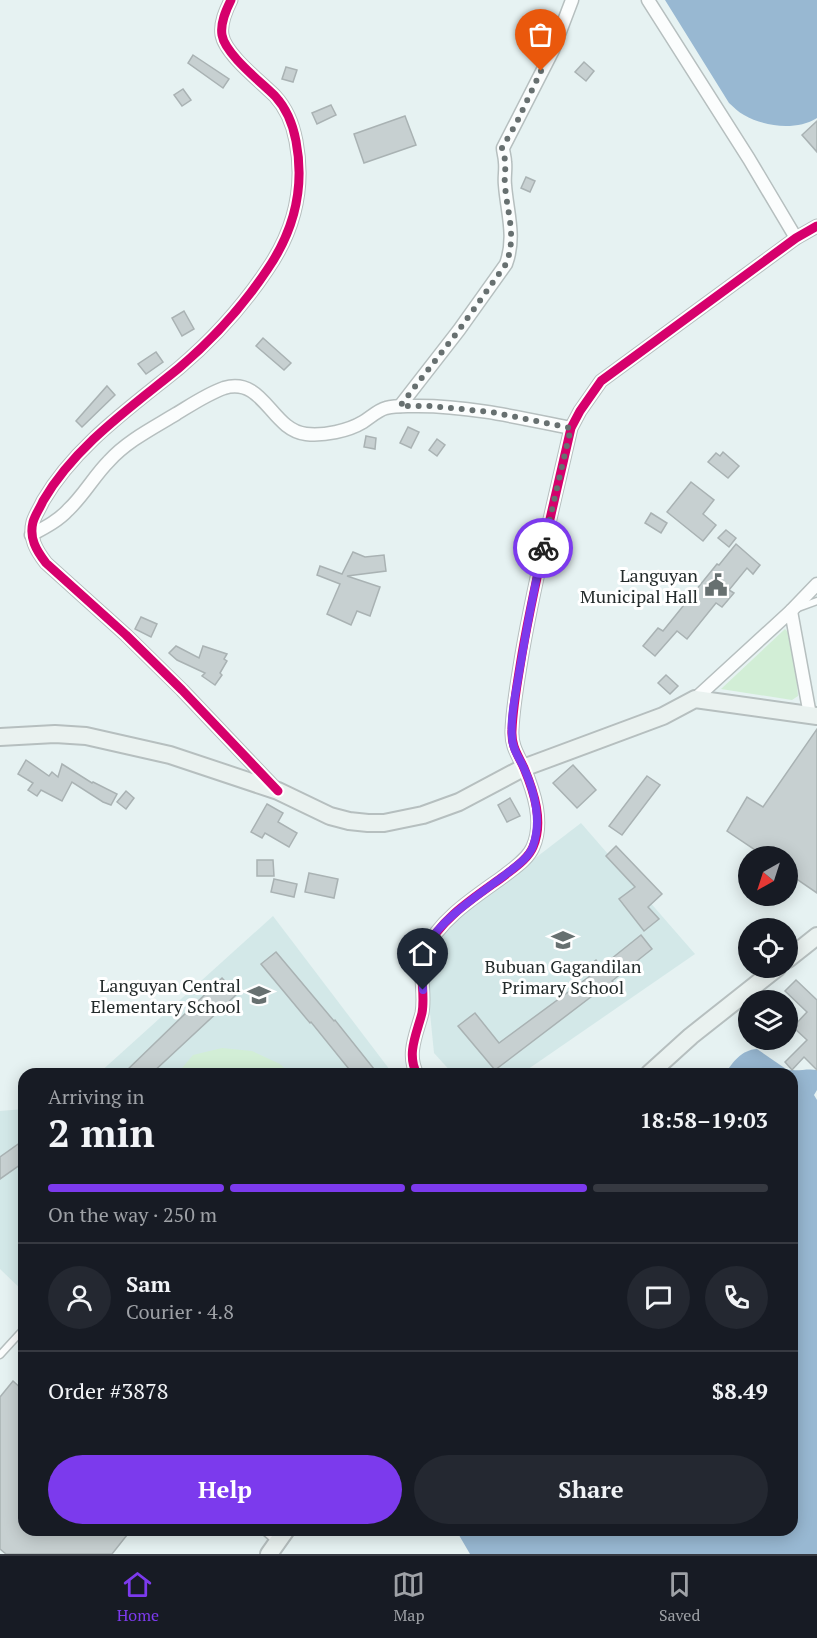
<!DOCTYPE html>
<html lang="en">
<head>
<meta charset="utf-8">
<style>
	body { margin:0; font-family:"PT Serif",serif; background:#242831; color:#f1f3f6; height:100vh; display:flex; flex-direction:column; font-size:22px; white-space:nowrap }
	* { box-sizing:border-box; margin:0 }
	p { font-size:20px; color:#9ea1a6 }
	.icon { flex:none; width:33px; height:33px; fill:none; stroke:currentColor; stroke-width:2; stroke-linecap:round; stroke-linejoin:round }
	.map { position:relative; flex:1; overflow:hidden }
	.sheet { position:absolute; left:18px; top:1068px; width:780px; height:468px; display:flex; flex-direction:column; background:#171b24; border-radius:18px; box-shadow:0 3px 15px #0003 }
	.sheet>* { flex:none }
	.needle { width:39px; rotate:219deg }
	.fabs { position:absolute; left:738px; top:846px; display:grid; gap:12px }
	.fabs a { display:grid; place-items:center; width:60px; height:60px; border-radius:50%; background:#171b24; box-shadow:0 3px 15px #0003; font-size:30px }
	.pin { position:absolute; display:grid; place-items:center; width:51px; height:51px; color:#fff; margin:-62px -26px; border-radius:50% 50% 50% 0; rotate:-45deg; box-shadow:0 0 6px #0007 }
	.pin .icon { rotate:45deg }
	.courier { position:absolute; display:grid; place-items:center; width:60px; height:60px; margin:-30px; border:4px solid #7c3aed; border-radius:50%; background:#fff; color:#222; box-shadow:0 2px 8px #0007 }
	.overview em { font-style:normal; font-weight:700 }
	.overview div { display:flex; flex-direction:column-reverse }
	.overview { display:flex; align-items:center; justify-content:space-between; height:102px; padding:0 30px }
	h1 { font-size:39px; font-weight:700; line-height:45px }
	.bar { display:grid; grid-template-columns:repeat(4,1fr); gap:9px 6px; align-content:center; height:72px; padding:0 30px }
	.bar i { height:8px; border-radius:4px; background:#363941 }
	.bar .selected { background:#7c3aed }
	.bar p { grid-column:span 4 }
	.line { display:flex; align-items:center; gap:15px; padding:0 30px; border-top:2px solid #363941 }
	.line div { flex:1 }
	.round { display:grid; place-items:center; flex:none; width:63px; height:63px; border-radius:32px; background:#242831 }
	.cta { display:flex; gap:12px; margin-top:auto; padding:12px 30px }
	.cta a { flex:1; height:69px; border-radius:36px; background:#7c3aed; color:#fff; font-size:24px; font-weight:700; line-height:69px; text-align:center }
	.cta a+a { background:#242831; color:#f1f3f6 }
	.dock { display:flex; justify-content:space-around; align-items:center; height:84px; border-top:2px solid #363941; background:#171b24; font-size:16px; color:#9ea1a6 }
	.dock a { display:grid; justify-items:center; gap:3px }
	.dock .selected { color:#7c3aed }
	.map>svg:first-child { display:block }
</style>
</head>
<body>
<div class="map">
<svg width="817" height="1554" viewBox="0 0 817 1554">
	<rect width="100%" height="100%" fill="#e6f2f2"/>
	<g fill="#d3e8e8">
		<polygon points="581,823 695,954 521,1074 453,1074 434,1053 427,983 447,926"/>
		<polygon points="273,916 393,1074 98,1074"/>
		<polygon points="24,1109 24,1292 0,1269 0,1111"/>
	</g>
	<g fill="#d2eed6">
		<polygon points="785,629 793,637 798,696 792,700 721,689"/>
		<polygon points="222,1048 252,1051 280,1064 291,1074 177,1074 193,1055"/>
	</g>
	<g fill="#98b8d2">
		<path d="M665 0H817V118C796 131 765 127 744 115 738 112 734 107 729 103Z"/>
		<path d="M757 1049 786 1069C796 1072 807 1068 817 1070V1090L814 1095 817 1100V1554H470L456 1530H792V1074H725C733 1062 741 1050 757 1049Z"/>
	</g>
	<g fill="#c7d0d1" stroke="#a9b2b3" stroke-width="1.5">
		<polygon points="193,55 229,79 223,88 188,63"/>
		<polygon points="584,62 594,71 586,81 575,72"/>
		<polygon points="286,67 297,70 293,82 282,79"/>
		<polygon points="183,89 191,100 182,106 174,95"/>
		<polygon points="331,105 336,115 317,124 312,113"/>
		<polygon points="405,116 416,145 364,163 354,134"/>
		<polygon points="817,121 817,152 802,135"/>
		<polygon points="526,177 535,181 530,192 521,188"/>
		<polygon points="184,311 194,329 182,336 172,318"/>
		<polygon points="263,338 291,363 284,370 256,346"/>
		<polygon points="156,352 163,362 146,374 138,364"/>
		<polygon points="107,386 115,395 82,427 76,421"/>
		<polygon points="408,427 419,432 411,448 400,443"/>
		<polygon points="366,436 376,438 375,449 364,447"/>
		<polygon points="437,439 445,445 437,456 429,450"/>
		<polygon points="723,452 739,466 728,478 708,462 716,453 720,456"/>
		<polygon points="691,482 714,500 703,514 716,525 703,541 667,512"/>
		<polygon points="651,513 667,523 661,533 645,523"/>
		<polygon points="726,530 736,538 729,547 718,538"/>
		<polygon points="736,544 760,565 753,574 747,568 729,590 734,593 722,607 716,603 687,639 677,631 655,656 643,646 658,628 663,631 717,564 719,565"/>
		<polygon points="353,552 365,557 384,555 386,571 347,576 380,587 370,616 357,611 351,625 327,614 340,584 317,575 320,566 342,574"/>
		<polygon points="141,617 157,624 151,637 135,629"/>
		<polygon points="176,646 199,658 203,646 227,654 224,659 227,661 220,673 222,675 215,685 202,676 205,673 177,660 169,653"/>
		<polygon points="666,675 678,686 670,694 658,683"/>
		<polygon points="817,729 817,893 788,873 788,856 764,856 727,831 747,797 763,807"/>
		<polygon points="26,760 49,776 52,772 58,777 62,764 92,783 93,782 117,794 111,805 103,802 72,782 62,801 41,790 37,796 28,790 33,783 18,774"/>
		<polygon points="573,765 596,790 577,808 553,783"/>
		<polygon points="647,776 660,785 622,835 609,826"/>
		<polygon points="126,791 134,798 126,809 117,802"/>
		<polygon points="510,798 520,816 507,822 498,805"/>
		<polygon points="267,804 283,813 278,822 297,833 289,847 265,833 262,838 251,832"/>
		<polygon points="616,846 662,894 648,907 659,919 644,931 619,899 635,887 606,856"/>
		<polygon points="257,860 273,860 274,876 257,876"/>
		<polygon points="309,873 338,879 334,898 305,892"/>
		<polygon points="274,879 297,884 294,897 271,892"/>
		<polygon points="641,935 652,949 612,981 616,985 608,992 604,987 495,1070 458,1026 475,1013 499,1043 594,973 588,966 596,960 601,967"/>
		<polygon points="276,952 334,1021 335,1020 378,1074 353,1074 311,1022 310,1023 261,964"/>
		<polygon points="222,978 237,994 151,1074 123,1074"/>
		<polygon points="796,980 817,1000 817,1070 804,1057 792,1070 785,1062 807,1040 793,1027 807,1012 785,991"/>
		<polygon points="24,1140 24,1162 0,1179 0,1157"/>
		<polygon points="13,1381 24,1391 24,1530 131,1530 112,1554 6,1554 0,1549 0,1397"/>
	</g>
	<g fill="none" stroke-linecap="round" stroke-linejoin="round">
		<g stroke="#b6bfbf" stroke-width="9">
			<g id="lane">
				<polyline points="798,608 817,601"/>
				<polyline points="0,1355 21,1332 24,1331"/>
				<polyline points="263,1530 277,1542"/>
			</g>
		</g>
		<g stroke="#b6bfbf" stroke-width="15">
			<g id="street">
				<path d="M231 0C226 10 220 23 222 35 225 54 261 82 275 96 287 109 293 125 296 141 305 188 294 231 267 270 243 306 212 340 179 368 130 408 75 446 43 501 40 508 35 515 33 522 29 538 36 550 46 563L126 635 182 690 277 790"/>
				<polyline points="648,0 749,159 796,238"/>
				<path d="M400 406 459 330 506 264C516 237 507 212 505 185 504 177 506 170 505 162 505 157 503 152 503 148L553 50 572 0"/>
				<path d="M31 535C44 528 58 521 68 510 84 495 94 476 109 461 127 441 153 428 176 414 191 405 207 394 224 388 264 376 271 430 306 434 324 436 348 431 363 422 371 417 378 410 386 408 396 405 408 406 418 406 470 406 521 418 571 428"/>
				<polyline points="791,611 810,715"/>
				<polyline points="695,699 791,611 817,584"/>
				<path d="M417 1074C406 1054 417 1033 422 1013 426 992 417 969 426 950 439 919 478 895 504 876 514 868 528 859 533 847 544 822 534 792 524 768 518 755 511 746 512 730 513 705 518 679 522 654 535 578 554 503 571 428L580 411 601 381 796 238 817 226"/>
			</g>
		</g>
		<g stroke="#b6bfbf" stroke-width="20">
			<g id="secondary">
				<polyline points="0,737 55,734 86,736 170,755 278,791 330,816 349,821 368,823 384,823 423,815 459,802 523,768 663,716 695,699 817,716"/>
				<polyline points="788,959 817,936"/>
				<polyline points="649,1074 691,1036 777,968"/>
				<polyline points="269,1554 286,1530"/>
			</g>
		</g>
		<use href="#lane" stroke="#fbfdfd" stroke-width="6"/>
		<use href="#street" stroke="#fbfdfd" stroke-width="12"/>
		<use href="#secondary" stroke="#eaf2f0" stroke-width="16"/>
		<g stroke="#fff" stroke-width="13">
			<g id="cycleway">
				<path d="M231 0C226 10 220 23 222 35 225 54 261 82 275 96 287 109 293 125 296 141 305 188 294 231 267 270 243 306 212 340 179 368 130 408 75 446 43 501 40 508 35 515 33 522 29 538 36 550 46 563L126 635 182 690 278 791"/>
				<path d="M417 1074C406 1054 417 1033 422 1013 426 992 417 969 426 950 439 919 478 895 504 876 514 868 528 859 533 847 544 822 534 792 524 768 518 755 511 746 512 730 513 705 518 679 522 654 535 578 554 503 571 428L580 411 601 381 796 238 817 226"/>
			</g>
		</g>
		<use href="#cycleway" stroke="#d6006c" stroke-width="9"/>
	</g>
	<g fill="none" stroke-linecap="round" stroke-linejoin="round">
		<path stroke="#677070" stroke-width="6" stroke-dasharray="0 10.8" d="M541 71 517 122 502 148C503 152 505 157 505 162 506 170 504 177 505 185 507 213 517 236 506 264L459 330 400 406H430L491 412 571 428 543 548"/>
		<path stroke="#7c3aed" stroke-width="8" d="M423 990C422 978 421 965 424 953 433 924 481 893 505 875 515 867 529 858 533 846 542 820 534 790 523 766 518 756 512 748 512 737 510 716 516 693 519 673 526 631 534 589 543 548"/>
	</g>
	<defs>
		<g id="civic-bare" transform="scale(1.8)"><path d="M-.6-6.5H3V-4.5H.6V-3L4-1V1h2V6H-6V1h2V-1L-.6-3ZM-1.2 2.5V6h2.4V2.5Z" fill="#677070" stroke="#fff" stroke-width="2.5" paint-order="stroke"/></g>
		<g id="school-bare" transform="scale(1.8)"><path d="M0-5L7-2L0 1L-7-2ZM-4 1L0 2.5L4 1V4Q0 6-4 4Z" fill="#677070" stroke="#fff" stroke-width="2.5" paint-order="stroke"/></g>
	</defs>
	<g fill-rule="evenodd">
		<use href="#civic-bare" x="716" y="585"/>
		<use href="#school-bare" x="563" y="940"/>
		<use href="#school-bare" x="259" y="995"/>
	</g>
	<g text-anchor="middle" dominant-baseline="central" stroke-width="6" stroke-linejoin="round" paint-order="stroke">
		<g font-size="18" fill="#222a2a" stroke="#fff" text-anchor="end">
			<text x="698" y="575">Languyan<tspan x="698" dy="21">Municipal Hall</tspan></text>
			<text x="563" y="966" text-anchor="middle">Bubuan Gagandilan<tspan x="563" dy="21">Primary School</tspan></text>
			<text x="241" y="985">Languyan Central<tspan x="241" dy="21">Elementary School</tspan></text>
		</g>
	</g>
</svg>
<div class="fabs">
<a><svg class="needle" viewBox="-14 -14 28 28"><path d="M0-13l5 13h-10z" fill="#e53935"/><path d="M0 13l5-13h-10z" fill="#9ea1a6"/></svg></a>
<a><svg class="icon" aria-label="locate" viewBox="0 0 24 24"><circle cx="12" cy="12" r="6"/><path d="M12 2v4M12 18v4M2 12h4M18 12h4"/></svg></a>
<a><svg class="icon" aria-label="layers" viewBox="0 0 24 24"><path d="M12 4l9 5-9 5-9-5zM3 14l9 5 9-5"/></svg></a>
</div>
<div class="pin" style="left:541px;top:71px;background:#ea580c"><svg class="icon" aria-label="bag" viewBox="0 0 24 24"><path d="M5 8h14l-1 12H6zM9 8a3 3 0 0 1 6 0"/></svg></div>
<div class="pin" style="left:423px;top:990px;background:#1f2937"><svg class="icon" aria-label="home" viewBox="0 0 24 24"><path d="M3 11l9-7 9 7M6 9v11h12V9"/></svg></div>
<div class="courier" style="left:543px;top:548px"><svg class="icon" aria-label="bike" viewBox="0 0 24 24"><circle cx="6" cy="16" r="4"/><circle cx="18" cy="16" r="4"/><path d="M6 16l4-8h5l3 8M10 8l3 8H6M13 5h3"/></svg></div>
<section class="sheet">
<div class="overview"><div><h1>2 min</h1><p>Arriving in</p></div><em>18:58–19:03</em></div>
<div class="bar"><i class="selected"></i><i class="selected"></i><i class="selected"></i><i></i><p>On the way · 250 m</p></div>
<div class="line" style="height:108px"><a class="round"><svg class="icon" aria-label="person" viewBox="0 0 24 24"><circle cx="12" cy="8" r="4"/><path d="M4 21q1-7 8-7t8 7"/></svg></a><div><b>Sam</b><p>Courier · 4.8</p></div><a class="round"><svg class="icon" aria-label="chat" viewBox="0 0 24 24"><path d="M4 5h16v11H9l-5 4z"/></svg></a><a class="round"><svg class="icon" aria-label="phone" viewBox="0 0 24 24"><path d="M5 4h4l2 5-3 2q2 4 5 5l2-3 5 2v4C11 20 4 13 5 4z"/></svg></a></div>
<div class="line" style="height:78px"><div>Order #3878</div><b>$8.49</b></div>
<div class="cta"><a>Help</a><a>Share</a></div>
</section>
</div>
<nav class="dock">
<a class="selected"><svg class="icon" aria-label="home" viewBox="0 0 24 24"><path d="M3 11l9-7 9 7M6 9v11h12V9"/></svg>Home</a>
<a><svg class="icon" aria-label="map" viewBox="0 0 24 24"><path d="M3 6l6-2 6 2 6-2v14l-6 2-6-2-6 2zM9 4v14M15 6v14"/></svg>Map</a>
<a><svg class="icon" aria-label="saved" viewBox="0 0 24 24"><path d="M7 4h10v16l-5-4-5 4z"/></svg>Saved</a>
</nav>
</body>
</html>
